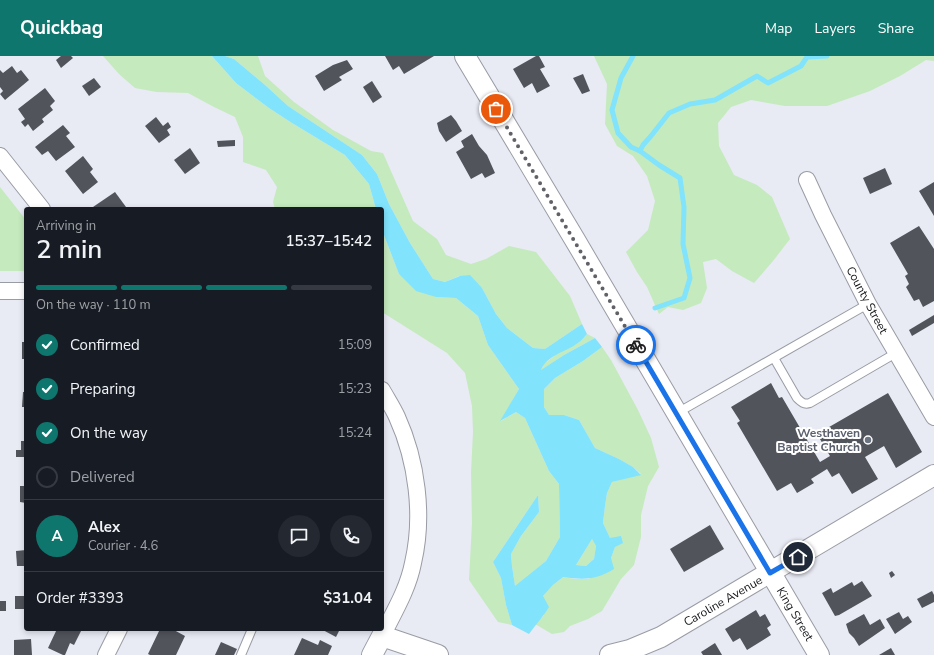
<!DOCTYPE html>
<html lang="en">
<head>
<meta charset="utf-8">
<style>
	body { margin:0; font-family:"Nunito Sans",sans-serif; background:#242831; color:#f1f3f6; height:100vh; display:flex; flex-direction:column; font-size:15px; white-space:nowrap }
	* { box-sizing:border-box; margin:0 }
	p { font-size:13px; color:#9ea1a6 }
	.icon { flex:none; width:22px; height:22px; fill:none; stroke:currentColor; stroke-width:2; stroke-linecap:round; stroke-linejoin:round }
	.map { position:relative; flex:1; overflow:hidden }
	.drawer { position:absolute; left:24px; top:151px; width:360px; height:424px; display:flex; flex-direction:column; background:#171b24; border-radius:4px; box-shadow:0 2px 6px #0003 }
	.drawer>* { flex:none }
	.pin { position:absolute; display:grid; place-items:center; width:34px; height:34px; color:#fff; margin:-17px; border:2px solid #fff; border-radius:50%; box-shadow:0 1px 4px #0007 }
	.courier { position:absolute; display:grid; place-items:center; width:40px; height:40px; margin:-20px; border:3px solid #1a73e8; border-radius:50%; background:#fff; color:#222; box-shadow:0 1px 5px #0007 }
	.headline em { font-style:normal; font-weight:600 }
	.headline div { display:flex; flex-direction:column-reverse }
	.headline { display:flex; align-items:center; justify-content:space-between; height:68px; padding:0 12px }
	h1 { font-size:26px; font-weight:600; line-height:30px }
	.bar { display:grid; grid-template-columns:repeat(4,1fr); gap:6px 4px; align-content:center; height:48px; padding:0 12px }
	.bar i { height:5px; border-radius:3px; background:#363941 }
	.bar .current { background:#0f766e }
	.bar p { grid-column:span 4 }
	.line { display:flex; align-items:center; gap:10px; padding:0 12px; border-top:1px solid #363941 }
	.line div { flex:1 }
	.round { display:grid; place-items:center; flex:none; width:42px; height:42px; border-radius:21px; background:#242831 }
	ol { padding:0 12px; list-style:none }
	li { display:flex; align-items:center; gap:12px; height:44px }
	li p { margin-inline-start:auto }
	li .icon { padding:4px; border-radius:50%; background:#0f766e; color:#fff; stroke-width:4 }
	li:last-child { color:#9ea1a6 }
	li i { width:22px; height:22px; border:2px solid #363941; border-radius:50% }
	header { display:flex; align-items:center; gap:24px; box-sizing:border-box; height:56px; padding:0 20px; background:#0f766e; color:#fff }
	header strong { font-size:19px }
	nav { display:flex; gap:22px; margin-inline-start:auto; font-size:14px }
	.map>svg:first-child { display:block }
</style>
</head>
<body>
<header>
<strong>Quickbag</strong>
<nav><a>Map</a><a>Layers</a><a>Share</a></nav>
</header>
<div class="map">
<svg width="934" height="599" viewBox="0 0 934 599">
	<rect width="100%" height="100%" fill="#e8eaf4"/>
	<g fill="#c5eabe">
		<polygon points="103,0 212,0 236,27 269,52 292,67 345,99 369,128 376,153 275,153 273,146 277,131 266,114 243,106 243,81 235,61 214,51 188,37 157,36 135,32 119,18"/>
		<polygon points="225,0 258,0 265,20 294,46 333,74 371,95 383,97 413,165 437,183 446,199 471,208 486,203 509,190 536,196 570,240 582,268 545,293 533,292 507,272 496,258 482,232 459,220 445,226 433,223 410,187 389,148 377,118 362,99 288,50 265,29 234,3"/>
		<polygon points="594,0 934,0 934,5 926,4 900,20 870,35 827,50 785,50 751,44 731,51 718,67 719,90 734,119 757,129 772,141 790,183 773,205 754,227 732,215 716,203 703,206 707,232 701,247 683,254 668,251 659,258 647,231 637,216 626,196 648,174 655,145 647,120 633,100 617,90 605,68 607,28"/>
		<polygon points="0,131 26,164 26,215 0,215"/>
		<polygon points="382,174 399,218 436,241 456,242 478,260 488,289 519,333 501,365 516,356 525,362 549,415 559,428 560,481 546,505 515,531 512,510 511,498 521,480 539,456 538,439 493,506 501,522 506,549 512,569 498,566 469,524 472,467 471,417 473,376 472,350 465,317 447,297 382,256"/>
		<polygon points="587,278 595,282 564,299 540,315 544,308 558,297 578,287"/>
		<polygon points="602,291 611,304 638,354 651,382 659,411 648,430 641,459 641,481 634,509 621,523 602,555 588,563 570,570 564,576 552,578 535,568 544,559 542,541 553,529 563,521 575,523 589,523 611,502 615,491 610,482 603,467 605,450 607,437 612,426 641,418 633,411 619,403 595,392 579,364 564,359 549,359 544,351 544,333 555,322 583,305"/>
		<polygon points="592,483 596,490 594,503 586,510 576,509"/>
	</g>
	<path fill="#81e3fc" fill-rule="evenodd" d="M212 0H225L234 3 265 29 288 50 362 99 377 118 389 148 410 187 433 223 445 226 460 220 470 219 482 232 496 258 507 272 533 292 545 293 582 268 587 278C584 281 581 285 578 287 566 296 547 299 541 314L564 299 595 282 602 291 583 305 555 322 544 333V351L549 359H564L579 364 595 392 619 403 633 411 641 419 612 426 607 437 605 450 603 467 610 482 621 480 623 487 615 491 611 502 614 513C596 524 584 524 563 521L553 529 543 540 549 551C543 561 535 569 529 578L512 569 506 549 501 522 493 506 538 439 539 456 521 480 511 498 512 510 515 530 546 505 560 481 559 428 549 415 525 362 516 356 500 365 519 333 488 289 478 260 456 242 436 241 416 235 399 218 382 174V153H376L369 128 345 99 292 67 269 52 236 27ZM592 483 596 490 594 503 586 510 576 509Z"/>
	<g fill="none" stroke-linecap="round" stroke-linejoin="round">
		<g stroke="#81e3fc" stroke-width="5">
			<polyline points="633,0 621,22 612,54 618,77 631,91 640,95 659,109 680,122 684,151 683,188 690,222 684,242 655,252"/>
			<polyline points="640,95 643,89 651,80 669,57 690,48 715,44 757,20 768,27 801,10 807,1 827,0"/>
		</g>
	</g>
	<g fill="#52545c">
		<polygon points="61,0 71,0 73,2 61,12 56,4"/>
		<polygon points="385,0 434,0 404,18 399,10 393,14"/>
		<polygon points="536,0 539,0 545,11 540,13 550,30 537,37 532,27 524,32 513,13"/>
		<polygon points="347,4 353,13 339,21 342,24 324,35 315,20 333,9"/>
		<polygon points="12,10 17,17 21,14 29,24 5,44 0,38 3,35 0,31 0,14 3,17"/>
		<polygon points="583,18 590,35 582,38 573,22"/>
		<polygon points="94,22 101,31 89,40 82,30"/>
		<polygon points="372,25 382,41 373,47 363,31"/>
		<polygon points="45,32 55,45 50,50 53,54 42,63 44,66 33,75 28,68 25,71 21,66 25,63 18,53"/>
		<polygon points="451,59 456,65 462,75 446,86 439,75 437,67"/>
		<polygon points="156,61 163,70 168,66 171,71 167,74 170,79 159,87 145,70"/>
		<polygon points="63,69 70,77 66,80 75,91 56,105 48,95 42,99 35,91"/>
		<polygon points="472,78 479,90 487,99 495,117 485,122 482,117 471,123 456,96 464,91 461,85"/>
		<polygon points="235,84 235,90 218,91 217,85"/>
		<polygon points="190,92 200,107 185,118 174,104"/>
		<polygon points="83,100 93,113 90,116 98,126 83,138 65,115"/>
		<polygon points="885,112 892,128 870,138 863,122"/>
		<polygon points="934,126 934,160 919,135"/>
		<polygon points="115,136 126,151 123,153 95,153 93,151"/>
		<polygon points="919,170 934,193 934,245 923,251 919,243 914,245 906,231 909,228 905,220 908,218 890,187"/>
		<polygon points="934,259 934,267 912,280 909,274"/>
		<rect x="22" y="286" width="4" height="17"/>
		<polygon points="771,327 779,342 782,341 820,406 830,400 817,378 888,337 922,396 896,412 884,390 865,401 878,423 852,438 839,417 832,421 827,413 811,423 814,427 797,437 791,427 777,435 737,367 740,365 731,351"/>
		<polygon points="23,336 26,336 26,351 22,351"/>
		<polygon points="21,385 26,385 26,401 16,401 16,394 21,394"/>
		<polygon points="20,430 26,430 26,447 20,446"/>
		<polygon points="710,469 724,493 684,516 670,493"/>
		<polygon points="26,494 26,510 17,510 16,495"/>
		<polygon points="892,515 895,519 891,522 889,517"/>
		<polygon points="862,525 872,540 839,559 835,560 822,537 831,532 833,537 852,526 854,530"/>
		<polygon points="932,535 934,539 934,546 922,552 917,543"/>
		<polygon points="15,540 26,540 25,553 15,553"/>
		<rect x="0" y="545" width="6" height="10"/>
		<polygon points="756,554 760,561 765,558 771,569 767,572 771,579 747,594 740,582 733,586 725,573"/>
		<polygon points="899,556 903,563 908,560 912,566 895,578 886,563"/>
		<polygon points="864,558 870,569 880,563 885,572 859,590 854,582 849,577 846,568"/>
		<polygon points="57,573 82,573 74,589 70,587 65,599 63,599 48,592"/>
		<polygon points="160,573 174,573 174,574 185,580 176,599 150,599 148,598"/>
		<polygon points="321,573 340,573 336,581"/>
		<polygon points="302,582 318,589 320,584 332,590 328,599 294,599"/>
		<polygon points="31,583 32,599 14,599 14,584"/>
		<polygon points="221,586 237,593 234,599 215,599"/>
		<polygon points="715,587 722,599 703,599 701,596"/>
		<polygon points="891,592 895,599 879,599"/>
	</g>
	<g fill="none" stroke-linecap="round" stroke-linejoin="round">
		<g stroke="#999ca4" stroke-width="10">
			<g id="service">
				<path d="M774 302 797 342C801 346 804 349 810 347L896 297"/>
				<polyline points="677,357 868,248"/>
				<polyline points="241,599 252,573"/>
			</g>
		</g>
		<g stroke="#999ca4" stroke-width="18">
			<g id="minor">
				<polyline points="0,100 42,153"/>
				<polyline points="807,124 823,159 868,248 934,361"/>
				<polyline points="0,235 26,235"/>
				<path d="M382 580C394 556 408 533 413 507 424 460 417 405 397 361 393 352 387 343 382 334"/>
				<polyline points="106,599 119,573"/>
			</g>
		</g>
		<g stroke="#999ca4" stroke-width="22">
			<g id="tertiary">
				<polyline points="465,0 575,184 819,599"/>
				<polyline points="372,599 382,580 438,599"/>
				<polyline points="610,599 630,594 661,581 934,419"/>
			</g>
		</g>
		<use href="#service" stroke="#fff" stroke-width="8"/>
		<use href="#minor" stroke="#fff" stroke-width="16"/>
		<use href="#tertiary" stroke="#fff" stroke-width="20"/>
	</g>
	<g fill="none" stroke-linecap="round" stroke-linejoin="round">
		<polyline stroke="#606267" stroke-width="4" stroke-dasharray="0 7.2" points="496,53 636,289"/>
		<polyline stroke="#1a73e8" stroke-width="5" points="636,289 770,517 798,501"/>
	</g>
	<circle fill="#6b7280" stroke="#fff" stroke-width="1.5" cx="868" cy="384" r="4"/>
	<g text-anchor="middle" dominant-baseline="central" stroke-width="4" stroke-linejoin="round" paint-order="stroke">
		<g font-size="12" fill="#17181b" stroke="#fff">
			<text transform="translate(867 244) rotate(62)">County Street</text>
			<text transform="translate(723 545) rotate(-30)">Caroline Avenue</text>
			<text transform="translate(795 558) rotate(59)">King Street</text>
		</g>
		<g font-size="12" font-weight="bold" fill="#5b616d" stroke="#fff" text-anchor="end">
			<text x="860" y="377">Westhaven<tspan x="860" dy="14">Baptist Church</tspan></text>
		</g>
	</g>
</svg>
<div class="pin" style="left:496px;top:53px;background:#ea580c"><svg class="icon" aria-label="bag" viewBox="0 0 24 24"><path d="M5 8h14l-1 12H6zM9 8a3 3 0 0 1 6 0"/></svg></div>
<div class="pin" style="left:798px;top:501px;background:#1f2937"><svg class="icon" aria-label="home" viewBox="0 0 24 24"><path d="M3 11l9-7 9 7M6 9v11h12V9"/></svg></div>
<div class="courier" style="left:636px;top:289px"><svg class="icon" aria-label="bike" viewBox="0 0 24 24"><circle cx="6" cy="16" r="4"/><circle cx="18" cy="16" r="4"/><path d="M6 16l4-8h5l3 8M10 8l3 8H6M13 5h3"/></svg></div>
<section class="drawer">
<div class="headline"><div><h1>2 min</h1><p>Arriving in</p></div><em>15:37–15:42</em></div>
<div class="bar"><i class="current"></i><i class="current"></i><i class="current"></i><i></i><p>On the way · 110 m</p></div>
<ol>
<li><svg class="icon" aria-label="check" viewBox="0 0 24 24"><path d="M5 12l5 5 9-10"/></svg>Confirmed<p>15:09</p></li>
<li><svg class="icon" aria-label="check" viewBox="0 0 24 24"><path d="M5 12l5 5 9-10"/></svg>Preparing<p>15:23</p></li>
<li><svg class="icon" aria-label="check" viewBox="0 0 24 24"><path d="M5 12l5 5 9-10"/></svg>On the way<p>15:24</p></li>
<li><i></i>Delivered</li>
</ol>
<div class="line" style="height:72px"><b class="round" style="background:#0f766e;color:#fff">A</b><div><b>Alex</b><p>Courier · 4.6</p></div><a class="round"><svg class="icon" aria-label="chat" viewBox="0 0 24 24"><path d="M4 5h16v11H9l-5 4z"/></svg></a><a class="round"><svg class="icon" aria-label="phone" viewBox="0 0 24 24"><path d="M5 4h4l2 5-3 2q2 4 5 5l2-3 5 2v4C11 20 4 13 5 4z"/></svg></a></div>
<div class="line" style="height:52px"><div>Order #3393</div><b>$31.04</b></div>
</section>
</div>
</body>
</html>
